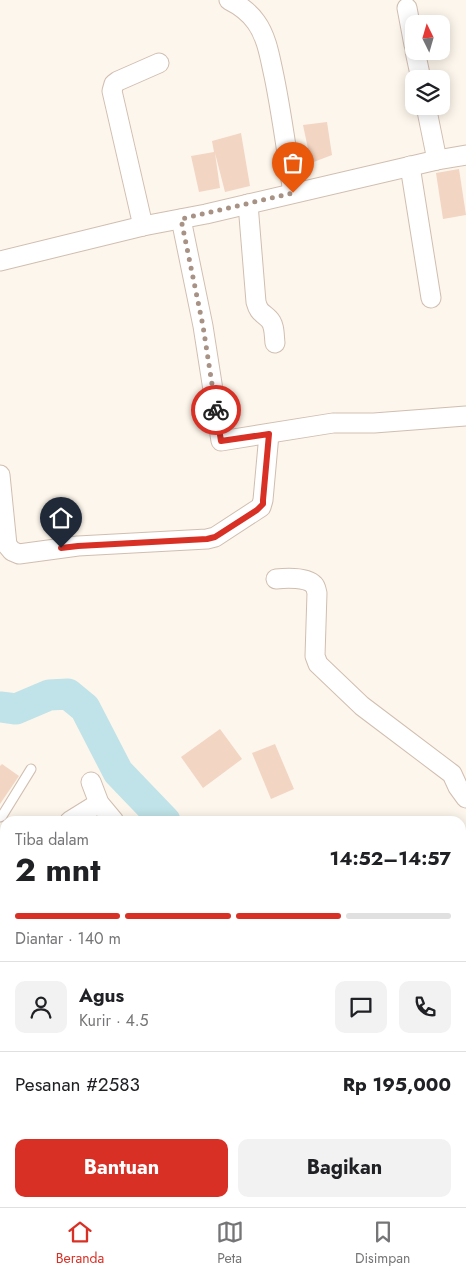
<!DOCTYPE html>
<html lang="id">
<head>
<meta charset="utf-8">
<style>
	body { margin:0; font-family:Jost,sans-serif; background:#f2f2f2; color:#202124; height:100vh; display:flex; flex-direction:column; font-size:19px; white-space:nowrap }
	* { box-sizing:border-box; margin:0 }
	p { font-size:16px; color:#757577 }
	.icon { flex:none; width:28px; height:28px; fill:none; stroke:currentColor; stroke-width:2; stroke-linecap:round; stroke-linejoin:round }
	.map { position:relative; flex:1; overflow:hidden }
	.sheet { position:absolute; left:0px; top:816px; width:466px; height:391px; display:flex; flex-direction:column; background:#fff; border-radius:15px 15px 0 0; box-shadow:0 2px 12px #0003 }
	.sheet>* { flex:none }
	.needle { width:32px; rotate:355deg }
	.fabs { position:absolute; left:405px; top:15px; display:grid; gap:10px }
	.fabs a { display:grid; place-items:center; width:45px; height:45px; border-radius:10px; background:#fff; box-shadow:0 2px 12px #0003; font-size:25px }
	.pin { position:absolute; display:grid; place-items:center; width:42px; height:42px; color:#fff; margin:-51px -21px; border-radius:50% 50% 50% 0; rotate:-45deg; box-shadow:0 0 5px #0007 }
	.pin .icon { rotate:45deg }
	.courier { position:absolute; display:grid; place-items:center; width:50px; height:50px; margin:-25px; border:4px solid #d93025; border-radius:50%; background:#fff; color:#222; box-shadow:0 1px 6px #0007 }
	.head em { font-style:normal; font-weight:700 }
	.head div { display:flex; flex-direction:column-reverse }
	.head { display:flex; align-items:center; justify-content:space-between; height:85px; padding:0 15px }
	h1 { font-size:32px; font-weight:700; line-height:38px }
	.bar { display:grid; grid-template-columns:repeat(4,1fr); gap:8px 5px; align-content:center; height:60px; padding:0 15px }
	.bar i { height:6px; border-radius:4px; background:#e0e0e0 }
	.bar .on { background:#d93025 }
	.bar p { grid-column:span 4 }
	.line { display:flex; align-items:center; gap:12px; padding:0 15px; border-top:1px solid #e0e0e0 }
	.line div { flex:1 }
	.round { display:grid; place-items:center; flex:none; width:52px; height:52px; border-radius:10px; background:#f2f2f2 }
	.action { display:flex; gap:10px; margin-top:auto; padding:10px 15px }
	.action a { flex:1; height:58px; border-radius:10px; background:#d93025; color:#fff; font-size:20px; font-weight:700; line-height:58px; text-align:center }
	.action a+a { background:#f2f2f2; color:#202124 }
	.dock { display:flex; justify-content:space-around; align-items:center; height:70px; border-top:1px solid #e0e0e0; background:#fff; font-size:14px; color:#757577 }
	.dock a { display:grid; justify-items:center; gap:2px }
	.dock .on { color:#d93025 }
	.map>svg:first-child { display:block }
</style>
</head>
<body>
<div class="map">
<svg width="466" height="1207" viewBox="0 0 466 1207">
	<rect width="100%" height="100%" fill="#fdf6ec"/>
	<g fill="#d8ecc9">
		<polygon points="5,1138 5,1192 0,1205 0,1141"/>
		<polygon points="62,1203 165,1202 166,1207 62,1207"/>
		<polygon points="187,1203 351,1202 353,1207 184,1207"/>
	</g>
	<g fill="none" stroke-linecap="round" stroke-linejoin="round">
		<g stroke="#a5d3da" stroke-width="5">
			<polyline points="0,1141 5,1138"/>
			<polyline points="158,1202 158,1207"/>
		</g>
		<g stroke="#bfe3e8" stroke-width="31">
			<polyline points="0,707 16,709 49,695 68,694 85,708 118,772 165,821"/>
			<polyline points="461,1097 466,1097"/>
		</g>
	</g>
	<g fill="#f3d5c3">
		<polygon points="327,122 332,155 311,163 303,125"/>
		<polygon points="241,133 250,186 225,192 215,153 220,188 199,192 191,156 214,152 212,141"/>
		<polygon points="459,169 466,215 443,219 436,173"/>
		<polygon points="220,729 242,759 203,788 181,757"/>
		<polygon points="275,744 294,789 271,799 252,753"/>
		<polygon points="2,764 19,776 0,804 0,766"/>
		<rect x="461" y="962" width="5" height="24"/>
		<polygon points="461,1003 466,1003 466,1039 461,1038"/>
	</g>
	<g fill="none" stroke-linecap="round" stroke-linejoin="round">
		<g stroke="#d1beb0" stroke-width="11">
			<polyline id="service" points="0,817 2,816 31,769"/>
		</g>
		<g stroke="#d1beb0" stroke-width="21">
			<g id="minor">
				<path d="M229 0C239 5 249 12 256 22 267 37 270 58 274 76 282 115 287 154 293 193"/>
				<polyline points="407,8 414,45"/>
				<polyline points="415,51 421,79"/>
				<polyline points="426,106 437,160"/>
				<polyline points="410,166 431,298"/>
				<path d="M248 204 256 302C259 313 262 312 269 319 275 325 274 335 275 343"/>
				<polyline points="181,219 203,326 221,441 333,423 374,423 466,416"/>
				<polyline points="143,226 112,91 114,84 118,81 159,63"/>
				<polyline points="0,261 143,226 206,214 437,160 466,155"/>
				<polyline points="0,475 7,545 12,551 19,554 78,546 207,539 215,537 261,507 263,500 269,434"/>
				<path d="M276 579C286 578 307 577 314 585 316 587 316 590 317 593L315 656 318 664 362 706 452 774 458 787 466 798"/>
				<polyline points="91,782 99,803 114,821"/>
				<polyline points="70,821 99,803"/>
				<polyline points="0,864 5,861"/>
				<polyline points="0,892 5,895"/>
				<polyline points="461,996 466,996"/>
				<polyline points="461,1178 466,1179"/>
				<polyline points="384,1202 389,1207"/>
			</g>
		</g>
		<use href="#service" stroke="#fff" stroke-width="9"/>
		<use href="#minor" stroke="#fff" stroke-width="19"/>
	</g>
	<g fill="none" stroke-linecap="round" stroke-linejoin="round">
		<polyline stroke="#a89285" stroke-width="5" stroke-dasharray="0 9" points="216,410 203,326 181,219 293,193"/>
		<polyline stroke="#d93025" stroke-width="6" points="61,548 78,546 207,539 215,537 257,510 263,504 263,500 269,434 221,441 216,410"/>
	</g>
</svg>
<div class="fabs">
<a><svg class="needle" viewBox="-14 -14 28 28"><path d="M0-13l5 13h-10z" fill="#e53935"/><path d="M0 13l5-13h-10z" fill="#757577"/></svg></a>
<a><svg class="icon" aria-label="layers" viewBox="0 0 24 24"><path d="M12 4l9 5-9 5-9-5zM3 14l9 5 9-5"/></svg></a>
</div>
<div class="pin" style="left:293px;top:193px;background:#ea580c"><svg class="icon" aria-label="bag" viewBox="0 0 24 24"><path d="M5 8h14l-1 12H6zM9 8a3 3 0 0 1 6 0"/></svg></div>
<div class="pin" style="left:61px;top:548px;background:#1f2937"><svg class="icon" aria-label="home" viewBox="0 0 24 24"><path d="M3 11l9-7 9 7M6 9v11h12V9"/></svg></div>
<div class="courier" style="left:216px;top:410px"><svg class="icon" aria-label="bike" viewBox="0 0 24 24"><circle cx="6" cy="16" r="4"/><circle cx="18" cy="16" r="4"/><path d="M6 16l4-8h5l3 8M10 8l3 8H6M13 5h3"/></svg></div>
<section class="sheet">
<div class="head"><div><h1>2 mnt</h1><p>Tiba dalam</p></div><em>14:52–14:57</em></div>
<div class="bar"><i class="on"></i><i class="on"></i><i class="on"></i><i></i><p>Diantar · 140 m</p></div>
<div class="line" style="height:90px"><a class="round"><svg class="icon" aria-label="person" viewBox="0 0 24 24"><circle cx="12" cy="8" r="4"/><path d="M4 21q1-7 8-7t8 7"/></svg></a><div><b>Agus</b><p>Kurir · 4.5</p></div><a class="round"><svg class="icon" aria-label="chat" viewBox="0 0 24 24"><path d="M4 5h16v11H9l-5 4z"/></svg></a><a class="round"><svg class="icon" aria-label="phone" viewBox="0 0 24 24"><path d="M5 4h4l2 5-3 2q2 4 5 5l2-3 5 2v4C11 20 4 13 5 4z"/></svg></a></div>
<div class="line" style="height:65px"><div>Pesanan #2583</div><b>Rp 195,000</b></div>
<div class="action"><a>Bantuan</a><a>Bagikan</a></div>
</section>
</div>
<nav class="dock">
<a class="on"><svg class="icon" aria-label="home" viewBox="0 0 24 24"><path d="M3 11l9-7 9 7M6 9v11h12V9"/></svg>Beranda</a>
<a><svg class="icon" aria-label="map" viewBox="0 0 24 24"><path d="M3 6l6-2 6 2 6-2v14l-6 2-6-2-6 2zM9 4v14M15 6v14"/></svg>Peta</a>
<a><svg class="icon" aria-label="saved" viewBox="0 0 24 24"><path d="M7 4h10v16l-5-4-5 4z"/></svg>Disimpan</a>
</nav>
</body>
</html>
